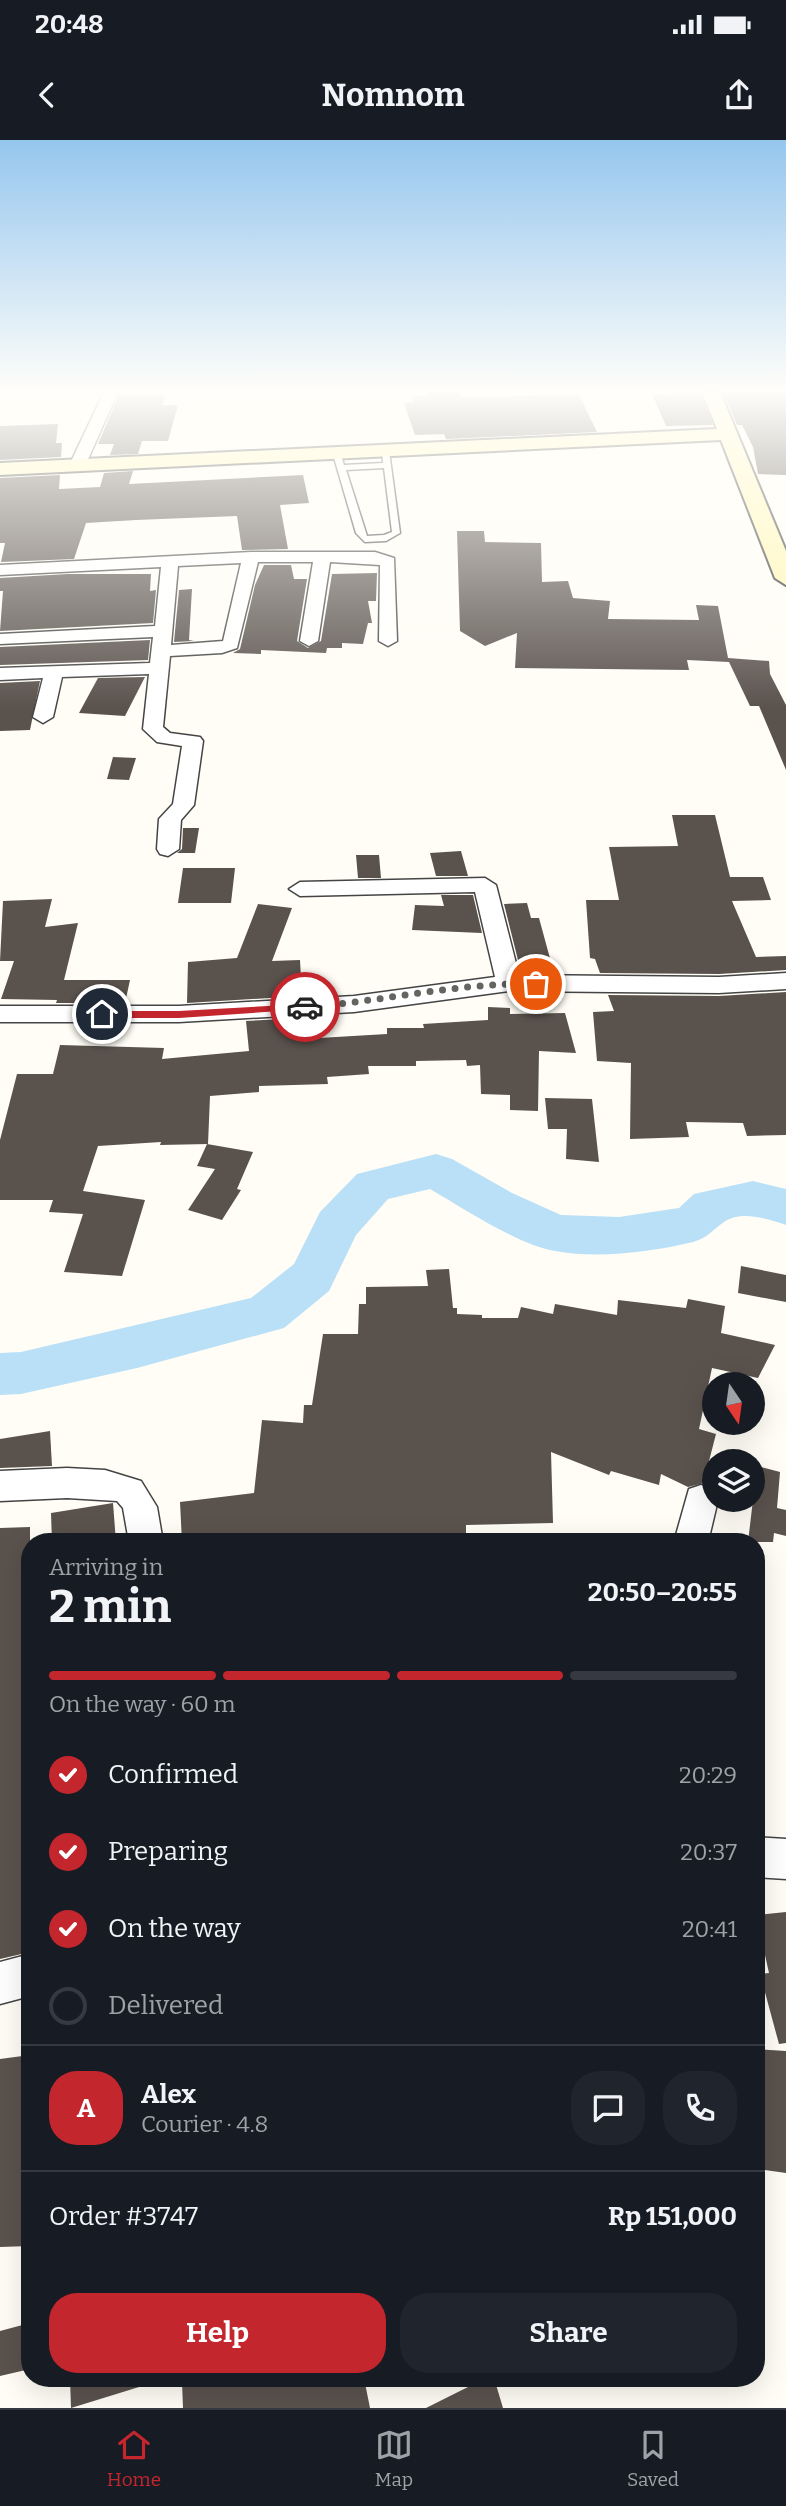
<!DOCTYPE html>
<html lang="en">
<head>
<meta charset="utf-8">
<style>
	body { margin:0; font-family:Bitter,serif; background:#20242c; color:#f1f3f6; height:100vh; display:flex; flex-direction:column; font-size:26px; white-space:nowrap }
	* { box-sizing:border-box; margin:0 }
	p { font-size:23px; color:#9ea1a6 }
	.icon { flex:none; width:38px; height:38px; fill:none; stroke:currentColor; stroke-width:2; stroke-linecap:round; stroke-linejoin:round }
	.map { position:relative; flex:1; overflow:hidden }
	.drawer { position:absolute; left:21px; top:1393px; width:744px; height:854px; display:flex; flex-direction:column; background:#171b24; border-radius:28px; box-shadow:0 7px 28px #0002 }
	.drawer>* { flex:none }
	.needle { width:46px; rotate:167deg }
	.controls { position:absolute; left:702px; top:1232px; display:grid; gap:14px }
	.controls a { display:grid; place-items:center; width:63px; height:63px; border-radius:50%; background:#171b24; box-shadow:0 7px 28px #0002; font-size:35px }
	.pin { position:absolute; display:grid; place-items:center; width:60px; height:60px; color:#fff; margin:-30px; border:4px solid #fff; border-radius:50%; box-shadow:0 2px 7px #0007 }
	.courier { position:absolute; display:grid; place-items:center; width:70px; height:70px; margin:-35px; border:5px solid #c4262e; border-radius:50%; background:#fff; color:#222; box-shadow:0 2px 9px #0007 }
	.headline em { font-style:normal; font-weight:700 }
	.headline div { display:flex; flex-direction:column-reverse }
	.headline { display:flex; align-items:center; justify-content:space-between; height:119px; padding:0 28px }
	h1 { font-size:46px; font-weight:700; line-height:52px }
	.bar { display:grid; grid-template-columns:repeat(4,1fr); gap:10px 7px; align-content:center; height:84px; padding:0 28px }
	.bar i { height:9px; border-radius:5px; background:#363941 }
	.bar .current { background:#c4262e }
	.bar p { grid-column:span 4 }
	.line { display:flex; align-items:center; gap:18px; padding:0 28px; border-top:2px solid #363941 }
	.line div { flex:1 }
	.round { display:grid; place-items:center; flex:none; width:74px; height:74px; border-radius:28px; background:#20242c }
	ol { padding:0 28px; list-style:none }
	li { display:flex; align-items:center; gap:21px; height:77px }
	li p { margin-inline-start:auto }
	li .icon { padding:7px; border-radius:50%; background:#c4262e; color:#fff; stroke-width:4 }
	li:last-child { color:#9ea1a6 }
	li i { width:38px; height:38px; border:4px solid #363941; border-radius:50% }
	.cta { display:flex; gap:14px; margin-top:auto; padding:14px 28px }
	.cta a { flex:1; height:80px; border-radius:28px; background:#c4262e; color:#fff; font-size:28px; font-weight:700; line-height:80px; text-align:center }
	.cta a+a { background:#20242c; color:#f1f3f6 }
	.status { display:flex; justify-content:space-between; align-items:center; height:49px; padding:0 35px; background:#171b24; direction:ltr }
	.status svg { height:19px; fill:currentColor }
	header { display:flex; justify-content:space-between; align-items:center; height:91px; padding:0 28px; background:#171b24; font-size:32px; font-weight:700 }
	.tab-bar { display:flex; justify-content:space-around; align-items:center; height:98px; border-top:2px solid #363941; background:#171b24; font-size:19px; color:#9ea1a6 }
	.tab-bar a { display:grid; justify-items:center; gap:4px }
	.tab-bar .current { color:#c4262e }
	.map>svg:first-child { display:block }
</style>
</head>
<body>
<div class="status"><b>20:48</b><svg viewBox="0 0 49 12"><path d="M0 12V9h3v3zM5 12V6h3v6zM10 12V3h3v9zM15 12V0h3v12zM26 1h20v11H26zM47 4h2v5h-2z"/></svg></div>
<header><svg class="icon" aria-label="back" viewBox="0 0 24 24"><path d="M15 5l-7 7 7 7"/></svg>Nomnom<svg class="icon" aria-label="share" viewBox="0 0 24 24"><path d="M12 15V3M7 8l5-5 5 5M5 13v7h14v-7"/></svg></header>
<div class="map">
<svg width="786" height="2268" viewBox="0 0 786 2268">
	<rect width="100%" height="100%" fill="#fffdf5"/>
	<g fill="none" stroke-linecap="round" stroke-linejoin="round">
		<path fill="#b9e0f7" fill-rule="evenodd" d="M436 1014 452 1019 512 1053 561 1075 619 1077 679 1068 694 1054 753 1041 786 1049V1085C767 1079 742 1070 724 1082 712 1090 708 1098 693 1102 651 1112 598 1119 555 1111 518 1105 463 1068 430 1049L388 1059 356 1095 329 1151 284 1188 137 1228 21 1254 0 1255V1213L21 1212 251 1158 294 1124 320 1072 357 1034Z"/>
	</g>
	<g fill="#5a524d">
		<polygon points="426,252 460,252 462,257 579,255 597,292 446,299 444,294 415,295 404,263 414,262 412,256 428,256"/>
		<polygon points="723,252 786,252 786,335 758,334 753,307 742,285 737,285"/>
		<polygon points="700,253 713,285 666,286 652,254"/>
		<polygon points="119,255 165,255 162,265 178,265 168,301 142,301 138,314 110,315 114,304 98,304"/>
		<polygon points="58,284 56,303 62,303 61,317 0,320 0,286"/>
		<polygon points="133,331 129,344 303,335 309,363 280,365 288,409 242,410 237,376 136,380 86,383 74,419 1,422 5,403 0,403 0,338 60,335 59,349 100,347 104,333"/>
		<polygon points="457,391 484,391 485,402 541,403 542,442 568,441 573,458 610,461 608,479 699,480 696,465 718,466 728,518 769,521 770,534 786,565 786,630 759,566 750,566 729,522 687,520 689,530 515,528 517,493 485,506 460,491"/>
		<polygon points="264,425 291,425 294,439 307,439 297,501 308,508 321,501 332,434 377,433 376,461 368,461 372,483 368,483 363,504 342,503 342,508 327,508 326,513 261,510 261,514 233,513 240,509 255,445"/>
		<polygon points="68,434 151,434 150,451 156,450 153,483 0,491 3,451 0,451 0,438"/>
		<polygon points="192,449 189,500 194,501 174,502 179,450"/>
		<polygon points="150,500 148,520 0,525 0,507"/>
		<polygon points="145,537 125,576 79,573 98,538"/>
		<polygon points="40,541 30,590 0,591 0,543"/>
		<polygon points="113,617 136,618 129,640 107,639"/>
		<polygon points="672,675 715,675 730,737 763,737 771,760 732,761 756,817 786,816 786,830 719,834 600,833 595,819 590,818 586,760 619,760 609,707 678,706"/>
		<polygon points="183,688 199,688 195,713 177,713 182,709"/>
		<polygon points="461,711 468,736 436,736 430,713"/>
		<polygon points="356,715 379,715 381,738 358,738"/>
		<polygon points="183,728 235,728 231,763 178,763"/>
		<polygon points="441,755 473,755 482,793 412,790 415,765 444,766"/>
		<polygon points="52,759 45,787 78,783 64,840 130,840 125,863 56,863 57,860 1,859 14,821 0,821 3,761"/>
		<polygon points="527,763 531,778 539,778 551,822 519,824 504,764"/>
		<polygon points="258,764 292,768 272,821 300,820 302,856 187,863 188,822 237,818"/>
		<polygon points="786,852 786,995 747,996 743,983 686,982 689,997 630,999 631,923 597,921 593,872 614,871 608,855 719,856"/>
		<polygon points="488,867 510,868 510,874 565,873 576,913 539,911 538,971 510,970 510,955 481,954 480,925 467,926 466,920 416,921 416,926 368,926 369,934 327,937 328,944 259,946 259,952 210,956 208,1004 160,1005 161,1002 98,1006 83,1051 145,1060 122,1136 64,1132 83,1074 49,1072 53,1060 0,1060 0,1000 17,934 53,934 60,905 164,908 162,919 249,911 246,881 303,878 302,899 387,894 387,888 424,888 423,884 488,880"/>
		<polygon points="545,958 592,959 599,1022 566,1019 567,989 548,989"/>
		<polygon points="207,1004 253,1012 237,1049 241,1050 222,1080 188,1070 215,1029 197,1026"/>
		<polygon points="741,1126 786,1135 786,1162 738,1153"/>
		<polygon points="449,1129 453,1168 457,1168 457,1174 482,1175 482,1178 518,1178 521,1167 553,1174 555,1164 617,1175 618,1160 686,1168 688,1159 725,1166 721,1193 775,1205 758,1238 712,1228 699,1289 716,1294 708,1325 713,1327 704,1343 688,1347 661,1334 659,1345 611,1331 609,1335 551,1312 553,1383 466,1385 466,1395 422,1396 422,1402 182,1402 180,1362 254,1353 262,1280 303,1283 304,1265 312,1265 323,1194 358,1194 359,1164 366,1164 366,1147 428,1146 426,1130"/>
		<polygon points="50,1291 52,1326 0,1328 0,1299"/>
		<polygon points="757,1326 780,1332 777,1368 786,1370 786,1396 774,1393 773,1402 748,1402"/>
		<polygon points="113,1363 116,1402 52,1402 51,1373"/>
		<polygon points="30,1387 30,1812 0,1819 0,1388"/>
		<polygon points="786,1772 786,1903 779,1904 760,1834 769,1833 756,1775"/>
		<polygon points="756,1909 786,1911 786,2033 765,2030 762,1959 756,1959"/>
		<polygon points="30,1915 30,2106 0,2107 0,1919"/>
		<polygon points="30,2183 30,2229 0,2236 0,2191"/>
		<polygon points="70,2238 151,2238 152,2243 71,2268"/>
		<polygon points="204,2238 231,2238 231,2243 273,2238 364,2238 370,2268 183,2268 182,2242"/>
		<polygon points="486,2238 494,2238 503,2268 426,2268"/>
	</g>
	<g fill="none" stroke-linecap="round" stroke-linejoin="round">
		<g stroke="#444" stroke-width="3">
			<path id="lane" d="M382 309 389 311 400 393 386 401 365 402 356 393 333 314 340 312 344 325 383 323ZM384 328 392 392 384 395 367 396 346 330Z"/>
		</g>
		<g stroke="#444" stroke-width="3">
			<g id="street">
				<polygon points="104,252 118,252 85,326 82,329 72,329 69,326"/>
				<path d="M251 412H375L394 418 397 501 388 506 379 501 380 425 330 422 318 501 309 506 300 501 313 422H258L237 508 222 513 170 516 163 587 170 593 200 597 203 601 194 665 181 680 179 709 168 716 160 714 157 709 159 679 173 664 182 606 157 602 143 589 149 534 62 537 53 577 43 583 33 577 43 538 0 540V528L150 523 153 497 0 504V494L155 486 161 427 0 435V425ZM241 423 223 501 171 505 178 426Z"/>
				<polygon points="485,738 496,745 519,835 719,837 786,833 786,849 719,853 509,851 354,872 179,882 0,882 0,866 179,866 354,856 495,837 475,752 300,756 289,749 300,742"/>
				<polygon points="67,1328 105,1330 141,1341 157,1367 163,1402 129,1402 123,1368 117,1361 67,1358 0,1361 0,1331"/>
				<polygon points="701,1345 713,1349 714,1360 718,1360 708,1402 674,1402 689,1349"/>
				<polygon points="756,1697 786,1699 786,1739 756,1737"/>
				<polygon points="30,1814 30,1856 0,1864 0,1822"/>
			</g>
		</g>
		<g stroke="#333" stroke-width="4">
			<polygon id="secondary" points="702,252 720,252 786,411 786,445 775,438 721,300 0,335 0,323 717,289"/>
		</g>
		<use href="#lane" fill="#fff" fill-rule="evenodd"/>
		<use href="#street" fill="#fff" fill-rule="evenodd"/>
		<use href="#secondary" fill="#fff6b0" fill-rule="evenodd"/>
	</g>
	<linearGradient id="sky" x2="0" y2="1"><stop stop-color="#95c6ee"/><stop offset="0.44" stop-color="#fffefa"/><stop offset="1" stop-color="#fffefa" stop-opacity="0"/></linearGradient>
	<rect width="786" height="569" fill="url(#sky)"/>
	<polygon fill="#c4262e" points="305,864 309,869 179,878 102,878 97,874 102,871 179,871"/>
	<g fill="none" stroke-linecap="round" stroke-linejoin="round">
		<path stroke="#646461" stroke-width="7" stroke-dasharray="0 12.6" d="M305 867C382 862 459 842 536 844"/>
	</g>
</svg>
<div class="controls">
<a><svg class="needle" viewBox="-14 -14 28 28"><path d="M0-13l5 13h-10z" fill="#e53935"/><path d="M0 13l5-13h-10z" fill="#9ea1a6"/></svg></a>
<a><svg class="icon" aria-label="layers" viewBox="0 0 24 24"><path d="M12 4l9 5-9 5-9-5zM3 14l9 5 9-5"/></svg></a>
</div>
<div class="pin" style="left:536px;top:844px;background:#ea580c"><svg class="icon" aria-label="bag" viewBox="0 0 24 24"><path d="M5 8h14l-1 12H6zM9 8a3 3 0 0 1 6 0"/></svg></div>
<div class="pin" style="left:102px;top:874px;background:#1f2937"><svg class="icon" aria-label="home" viewBox="0 0 24 24"><path d="M3 11l9-7 9 7M6 9v11h12V9"/></svg></div>
<div class="courier" style="left:305px;top:867px"><svg class="icon" aria-label="car" viewBox="0 0 24 24"><path d="M5 17H2v-5l4-1 3-4h7l3 4 3 1v5h-3M9 17h6M6 11h13"/><circle cx="7" cy="17" r="2"/><circle cx="17" cy="17" r="2"/></svg></div>
<section class="drawer">
<div class="headline"><div><h1>2 min</h1><p>Arriving in</p></div><em>20:50–20:55</em></div>
<div class="bar"><i class="current"></i><i class="current"></i><i class="current"></i><i></i><p>On the way · 60 m</p></div>
<ol>
<li><svg class="icon" aria-label="check" viewBox="0 0 24 24"><path d="M5 12l5 5 9-10"/></svg>Confirmed<p>20:29</p></li>
<li><svg class="icon" aria-label="check" viewBox="0 0 24 24"><path d="M5 12l5 5 9-10"/></svg>Preparing<p>20:37</p></li>
<li><svg class="icon" aria-label="check" viewBox="0 0 24 24"><path d="M5 12l5 5 9-10"/></svg>On the way<p>20:41</p></li>
<li><i></i>Delivered</li>
</ol>
<div class="line" style="height:126px"><b class="round" style="background:#c4262e;color:#fff">A</b><div><b>Alex</b><p>Courier · 4.8</p></div><a class="round"><svg class="icon" aria-label="chat" viewBox="0 0 24 24"><path d="M4 5h16v11H9l-5 4z"/></svg></a><a class="round"><svg class="icon" aria-label="phone" viewBox="0 0 24 24"><path d="M5 4h4l2 5-3 2q2 4 5 5l2-3 5 2v4C11 20 4 13 5 4z"/></svg></a></div>
<div class="line" style="height:91px"><div>Order #3747</div><b>Rp 151,000</b></div>
<div class="cta"><a>Help</a><a>Share</a></div>
</section>
</div>
<nav class="tab-bar">
<a class="current"><svg class="icon" aria-label="home" viewBox="0 0 24 24"><path d="M3 11l9-7 9 7M6 9v11h12V9"/></svg>Home</a>
<a><svg class="icon" aria-label="map" viewBox="0 0 24 24"><path d="M3 6l6-2 6 2 6-2v14l-6 2-6-2-6 2zM9 4v14M15 6v14"/></svg>Map</a>
<a><svg class="icon" aria-label="saved" viewBox="0 0 24 24"><path d="M7 4h10v16l-5-4-5 4z"/></svg>Saved</a>
</nav>
</body>
</html>
